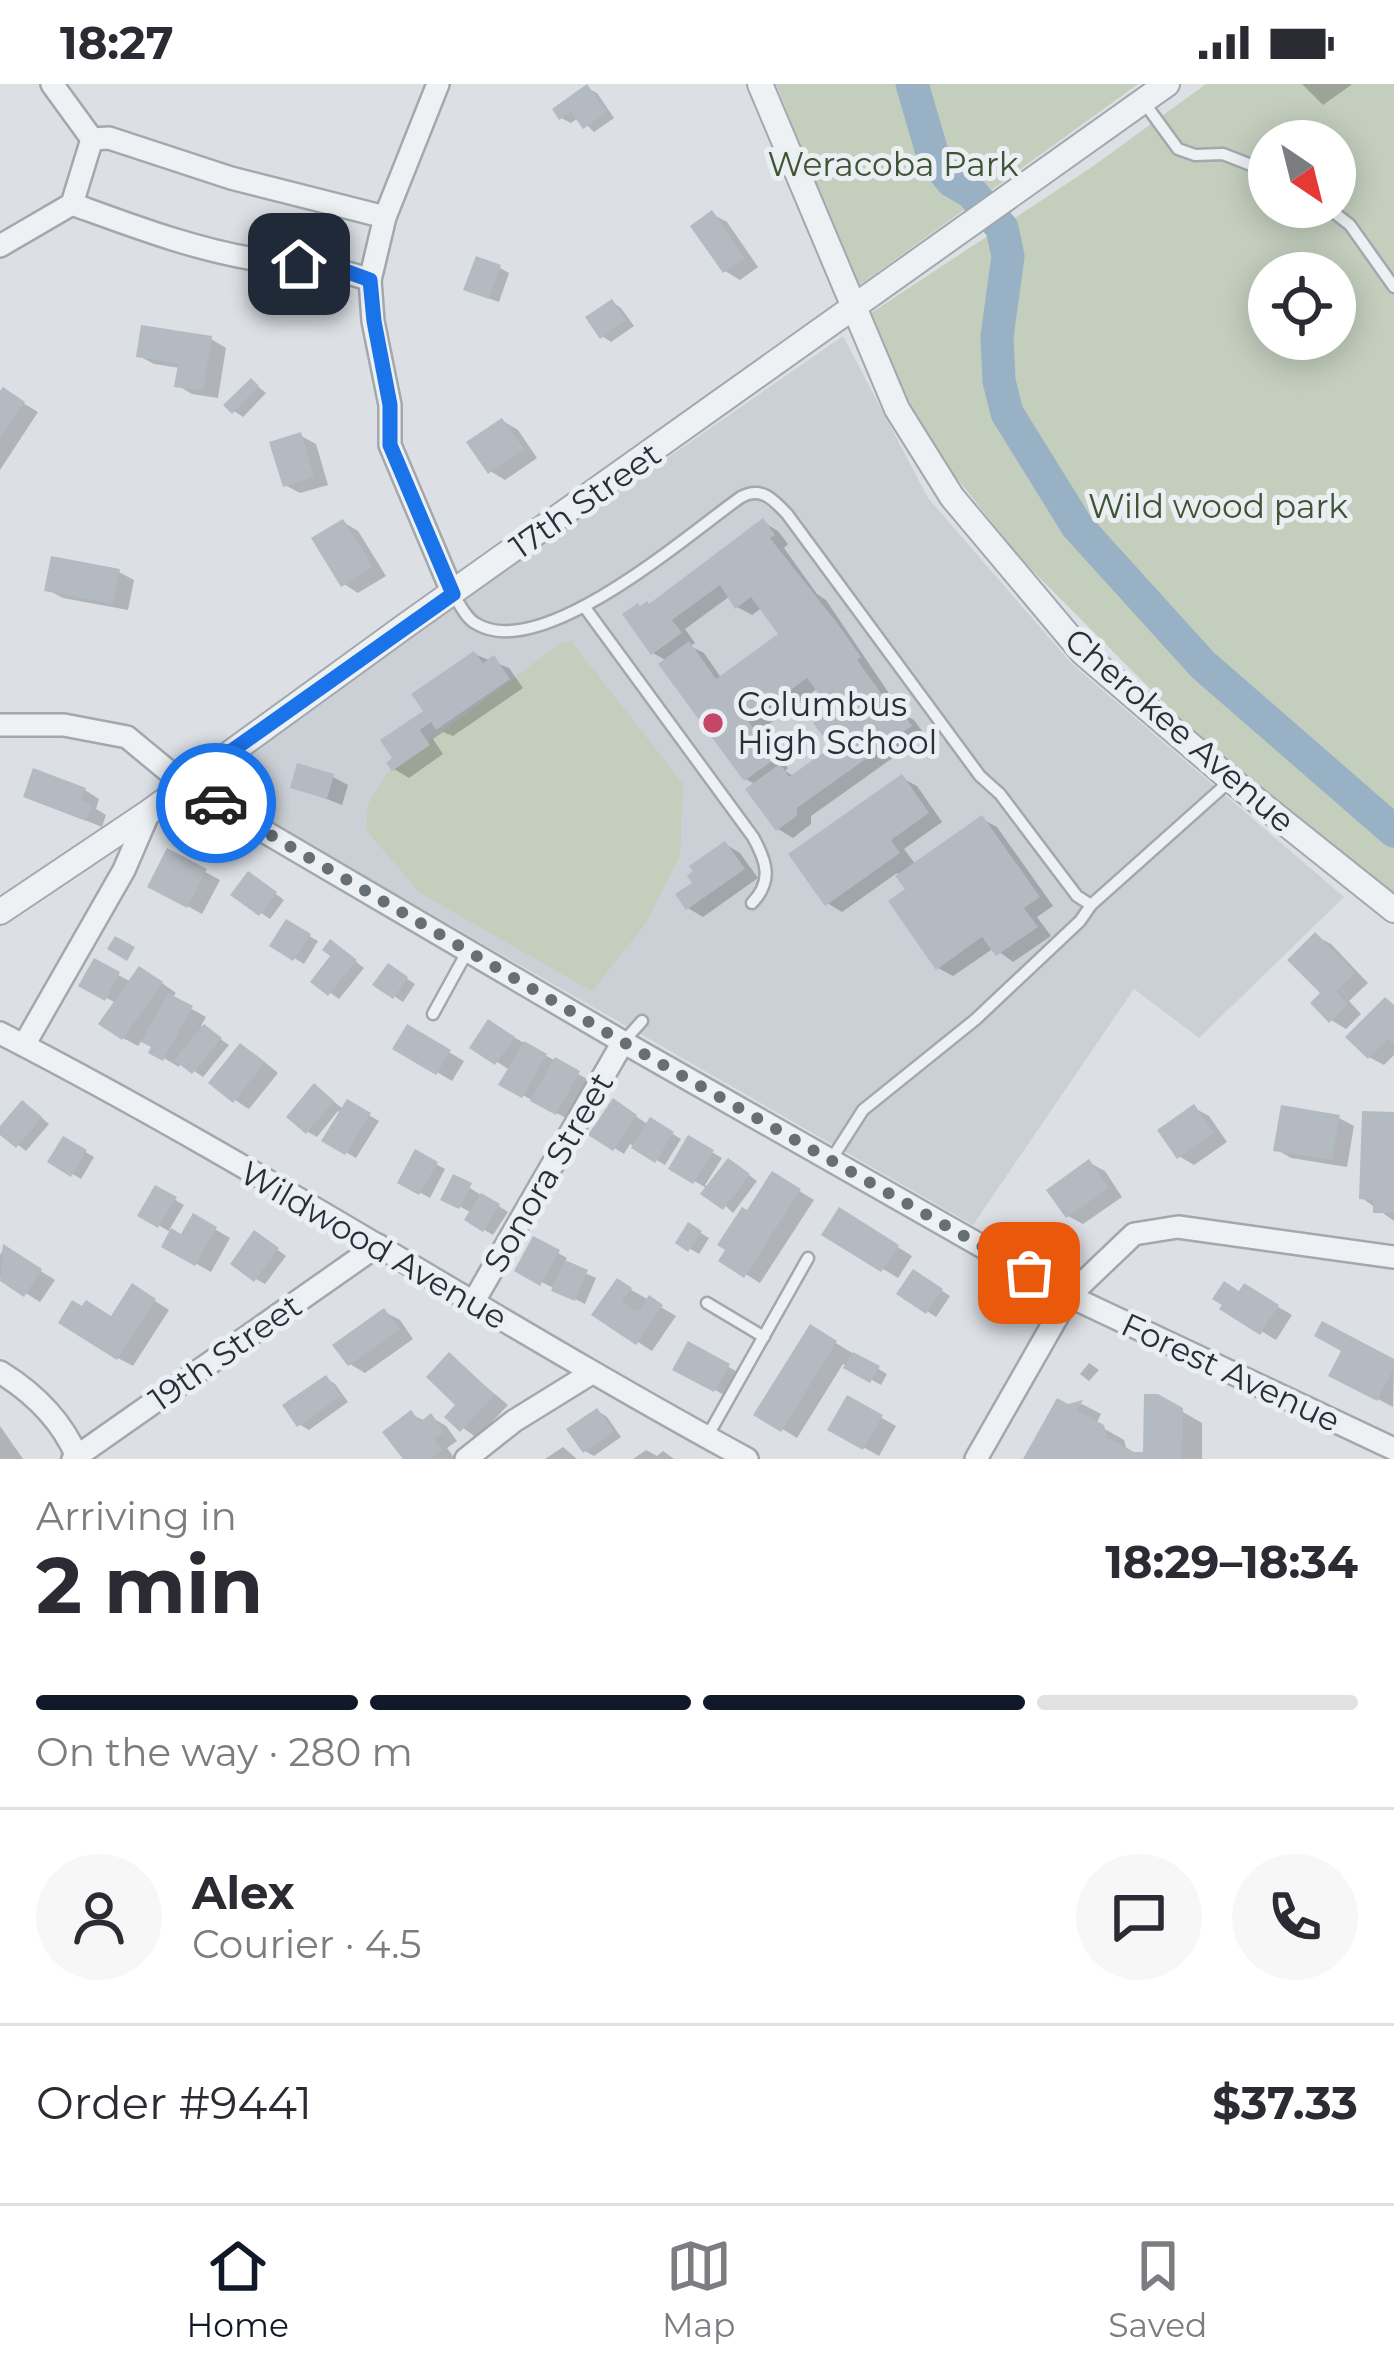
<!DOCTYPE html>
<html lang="en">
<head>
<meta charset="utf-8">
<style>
	body { margin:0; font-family:Montserrat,sans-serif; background:#f7f7f7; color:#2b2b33; height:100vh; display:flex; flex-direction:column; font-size:45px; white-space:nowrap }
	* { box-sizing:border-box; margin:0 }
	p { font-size:39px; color:#7c7c81 }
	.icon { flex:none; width:66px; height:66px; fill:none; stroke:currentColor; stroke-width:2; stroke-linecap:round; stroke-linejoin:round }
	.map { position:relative; height:1375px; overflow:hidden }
	.details { display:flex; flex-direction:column; background:#fff; flex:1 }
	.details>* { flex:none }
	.needle { width:78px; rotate:145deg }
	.fabs { position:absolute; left:1248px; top:36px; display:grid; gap:24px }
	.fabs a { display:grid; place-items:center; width:108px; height:108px; border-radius:50%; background:#fff; box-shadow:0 6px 30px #0003; font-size:60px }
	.pin { position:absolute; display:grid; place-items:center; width:102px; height:102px; color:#fff; margin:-51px; border-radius:24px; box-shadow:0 6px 18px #0006 }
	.courier { position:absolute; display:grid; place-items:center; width:120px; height:120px; margin:-60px; border:9px solid #1a73e8; border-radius:50%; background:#fff; color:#222; box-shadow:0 3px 15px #0007 }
	.headline em { font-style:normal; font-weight:700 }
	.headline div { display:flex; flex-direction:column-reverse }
	.headline { display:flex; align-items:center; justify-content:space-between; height:204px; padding:0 36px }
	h1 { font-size:78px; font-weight:700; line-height:90px }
	.bar { display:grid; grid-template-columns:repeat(4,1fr); gap:18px 12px; align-content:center; height:144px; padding:0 36px }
	.bar i { height:15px; border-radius:9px; background:#e1e1e2 }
	.bar .on { background:#111827 }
	.bar p { grid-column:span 4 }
	.line { display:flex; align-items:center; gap:30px; padding:0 36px; border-top:3px solid #e1e1e2 }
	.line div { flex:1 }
	.round { display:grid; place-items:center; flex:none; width:126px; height:126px; border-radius:63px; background:#f7f7f7 }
	.status { display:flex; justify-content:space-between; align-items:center; height:84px; padding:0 60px; background:#fff; direction:ltr }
	.status svg { height:33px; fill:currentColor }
	.menu { display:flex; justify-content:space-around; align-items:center; height:168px; border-top:3px solid #e1e1e2; background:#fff; font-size:33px; color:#7c7c81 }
	.menu a { display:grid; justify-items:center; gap:6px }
	.menu .on { color:#111827 }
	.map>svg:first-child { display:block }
</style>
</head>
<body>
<div class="status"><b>18:27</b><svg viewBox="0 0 49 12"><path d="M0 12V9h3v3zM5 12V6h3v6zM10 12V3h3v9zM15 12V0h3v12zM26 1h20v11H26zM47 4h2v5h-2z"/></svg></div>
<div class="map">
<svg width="1394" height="1375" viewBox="0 0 1394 1375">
	<rect width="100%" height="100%" fill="#dce0e5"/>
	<polygon fill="#cad0d6" points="843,252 928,414 1072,580 1344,813 1199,954 1134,905 973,1141 201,698"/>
	<g fill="#c3cebd" fill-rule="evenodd">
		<polygon points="776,0 1138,0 857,203"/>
		<path d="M1206 0H1394V810L1213 668 1023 477 927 357 868 231 1092 83ZM1269 57H1335V123H1269ZM1269 189H1335V255H1269Z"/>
		<polygon points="571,557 683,700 680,772 646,839 592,907 420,809 366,746 368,720 388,688 562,558"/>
	</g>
	<g fill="#0003" fill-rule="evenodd">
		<polygon points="1302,0 1351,0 1351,1 1323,21"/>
		<polygon points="587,4 597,9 614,34 594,48 579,33 571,39 561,34"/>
		<polygon points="712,130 727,138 758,183 740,196 725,187"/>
		<polygon points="500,184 509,189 499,218 476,210"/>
		<polygon points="612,218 621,224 634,242 611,258 602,252"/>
		<polygon points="211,255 226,264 218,314 192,310 177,301 180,284 154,280 139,272"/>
		<polygon points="251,297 266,309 243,333 234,327"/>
		<polygon points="3,307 38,328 0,386 0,312"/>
		<polygon points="503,337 518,346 537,374 505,396 490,387"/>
		<polygon points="301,352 316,360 328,401 300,409 285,401"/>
		<polygon points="343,438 358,447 386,492 358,509 344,500"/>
		<path d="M763 438 778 447 788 460 784 464 817 510 826 516 903 630 914 636 925 651 811 732V740L793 754 778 745 756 701 746 695 667 577 653 569 651 523ZM730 512 737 523 752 531 763 523 782 551 722 595 704 569 690 562 695 559 685 545ZM818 604 835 627V663L795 693 785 687 788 684 761 646Z"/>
		<polygon points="119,488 134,496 128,526 63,514 48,506"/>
		<polygon points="474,570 509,584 523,604 453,652 443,648 433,655 443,670 409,694 394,685 427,628"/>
		<polygon points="333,693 348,701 342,721 293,702"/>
		<polygon points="902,694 917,702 942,738 904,765 916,781 982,735 997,743 1053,822 1037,833 1051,852 1013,878 994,864 953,892 938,884 909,806 897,789 842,828 827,819"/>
		<polygon points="85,706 99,715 96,725 106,731 102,743 27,712"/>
		<polygon points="725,760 740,769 758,794 703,833 688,824 696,799"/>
		<polygon points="168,768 220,796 202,830 151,802"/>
		<polygon points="257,796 284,816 270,835 234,810"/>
		<polygon points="287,839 318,857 304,880 273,861"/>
		<polygon points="1316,852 1331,860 1368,899 1349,917 1361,930 1346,945 1331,936"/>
		<polygon points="340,865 364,884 339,915 314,897"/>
		<polygon points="95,878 131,898 155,894 176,909 172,914 206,933 201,942 229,961 203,993 181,978 179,983 152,967 154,962 143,955 138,962 123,954 120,921 82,901"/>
		<polygon points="389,883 415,900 403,918 376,900"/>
		<polygon points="1394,921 1394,971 1384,981 1369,973"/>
		<polygon points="489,939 587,995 566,1034 502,1000 510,986 473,963"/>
		<polygon points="408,944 464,977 452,997 396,964"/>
		<polygon points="256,971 278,989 249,1025 235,1016"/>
		<polygon points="324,1009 344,1026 348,1019 379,1037 356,1074 325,1056 342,1030 338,1027 317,1053 308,1048"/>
		<polygon points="614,1018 649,1041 651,1037 681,1055 665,1081 630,1060 624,1070 592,1050"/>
		<polygon points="1194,1024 1209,1032 1227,1058 1194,1081 1179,1072"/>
		<polygon points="32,1025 49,1040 26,1067 0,1047"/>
		<polygon points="1394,1031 1394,1137 1362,1114"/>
		<polygon points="1339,1034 1354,1042 1347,1083 1291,1074 1276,1065"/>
		<polygon points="689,1055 722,1074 705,1101 709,1104 738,1083 757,1097 733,1129 708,1105 672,1084"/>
		<polygon points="65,1056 94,1073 81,1095 51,1077"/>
		<polygon points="416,1069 445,1085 430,1114 401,1098"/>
		<polygon points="1090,1079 1105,1087 1122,1113 1083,1140 1068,1132"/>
		<polygon points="773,1091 814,1116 760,1199 723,1176"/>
		<polygon points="454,1094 508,1128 493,1151 468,1136 472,1129 444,1114"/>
		<polygon points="156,1105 184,1121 169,1146 182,1154 194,1133 230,1154 211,1188 165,1162 172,1149 141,1131"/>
		<polygon points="840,1127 912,1172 898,1194 825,1150"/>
		<polygon points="689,1142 709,1154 699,1170 679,1158"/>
		<polygon points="264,1156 286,1172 265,1200 256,1195"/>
		<polygon points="535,1156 567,1174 564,1179 596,1194 585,1220 518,1186"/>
		<polygon points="4,1164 55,1196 40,1218 0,1193 0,1171"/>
		<polygon points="923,1194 950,1212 936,1233 900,1209"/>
		<polygon points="618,1198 676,1232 652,1267 596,1231"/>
		<polygon points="133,1203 169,1226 133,1282 118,1274 113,1235"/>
		<polygon points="1245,1203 1292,1231 1276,1256 1223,1224"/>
		<polygon points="385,1228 400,1236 413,1255 365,1289 350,1280"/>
		<polygon points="811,1244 887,1290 881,1301 843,1280 797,1354 758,1330"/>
		<polygon points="689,1261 743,1291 730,1314 676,1285"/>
		<polygon points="1345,1266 1394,1278 1393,1323 1332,1291"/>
		<polygon points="449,1272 508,1321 477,1354 448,1333 459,1320"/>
		<polygon points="1089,1279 1099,1286 1089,1297 1080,1290"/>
		<polygon points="326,1294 335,1300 348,1318 309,1346 299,1340"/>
		<polygon points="1157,1313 1202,1339 1202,1375 1027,1375 1058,1318 1068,1324 1082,1320 1101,1330 1096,1340 1124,1356 1127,1367 1146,1371"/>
		<polygon points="848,1315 896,1342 879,1372 831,1345"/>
		<polygon points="598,1327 607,1333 621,1353 594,1372 585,1367"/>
		<polygon points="411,1330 425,1337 431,1333 446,1342 457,1357 447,1364 455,1375 407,1375 387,1348"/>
		<polygon points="0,1342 23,1375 0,1375"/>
		<polygon points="563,1363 577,1375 545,1375"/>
		<polygon points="646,1366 657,1372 663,1367 674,1375 633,1375"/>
	</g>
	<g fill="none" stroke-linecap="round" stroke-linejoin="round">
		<polyline stroke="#98b1c4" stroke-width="33" points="912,0 934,75 952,97 971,108 1002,144 1008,172 997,253 999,297 1007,329 1077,442 1203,581 1394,747"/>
	</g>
	<g fill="#b3bac1">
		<polygon points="587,0 607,28 583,45 571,28 559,36 552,25"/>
		<polygon points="712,126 745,174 723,189 690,142"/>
		<polygon points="476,172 501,181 489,215 463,206"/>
		<polygon points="612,215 626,236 600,255 585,233"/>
		<polygon points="141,241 212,252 203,307 174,303 178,280 136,273"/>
		<polygon points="251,294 259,302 232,330 223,321"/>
		<polygon points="3,303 25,318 0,355 0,307"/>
		<polygon points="502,334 524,365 488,390 466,358"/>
		<polygon points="301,348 314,393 283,403 269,358"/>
		<polygon points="763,434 775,451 770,454 837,539 861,573 857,576 894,627 899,624 912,642 797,724 797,732 776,747 745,705 780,680 789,693 831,663 813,639 831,626 807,594 748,637 775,675 744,697 658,580 689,557 716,595 778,550 751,513 735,525 720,501 672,536 682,549 651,571 622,530 638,519 640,522 647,517 649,520"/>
		<polygon points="343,435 373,483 341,503 311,454"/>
		<polygon points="51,472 120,485 113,520 44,507"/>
		<polygon points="474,567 483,579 494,571 510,595 436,646 431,638 420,646 430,661 392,687 386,679 392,674 380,656 423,627 411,610"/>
		<polygon points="297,679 334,690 327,715 290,704"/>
		<polygon points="33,684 86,704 81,716 92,720 86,737 23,713"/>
		<polygon points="902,690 929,729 891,756 900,769 825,822 788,770"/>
		<polygon points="982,731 1040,813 1024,824 1038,843 996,872 982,853 936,886 888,817 905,805 895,792"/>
		<polygon points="725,757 745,785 686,826 675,810 692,799 687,792 693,787 689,782"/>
		<polygon points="167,764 207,785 187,824 147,803"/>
		<polygon points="248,787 277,808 259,832 230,811"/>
		<polygon points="286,835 311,850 293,877 269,862"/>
		<polygon points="1315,848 1355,889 1336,907 1348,920 1329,939 1310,919 1320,909 1287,876"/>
		<polygon points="115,852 135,863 127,877 107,865"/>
		<polygon points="330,855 357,876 328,912 310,898 330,872 322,866"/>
		<polygon points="94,874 120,888 105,917 78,902"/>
		<polygon points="388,879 408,893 393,915 372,901"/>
		<polygon points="139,882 163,898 122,956 98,940"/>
		<polygon points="168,909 193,922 163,977 148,969 151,963 141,958"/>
		<polygon points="1385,913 1394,921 1394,961 1388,955 1368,975 1345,953"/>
		<polygon points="488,935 515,953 495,981 469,964"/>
		<polygon points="204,940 222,954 192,990 174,976"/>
		<polygon points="407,940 451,966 436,991 392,965"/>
		<polygon points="524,957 547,970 522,1014 498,1001"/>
		<polygon points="240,959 265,978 233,1019 208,999"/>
		<polygon points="555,973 580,987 556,1031 530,1017"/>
		<polygon points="314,999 334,1017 306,1050 286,1033"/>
		<polygon points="613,1014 637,1031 613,1067 588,1051"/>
		<polygon points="347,1015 371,1029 345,1071 321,1057"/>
		<polygon points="22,1016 42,1033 16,1064 0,1051 0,1042"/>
		<polygon points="1194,1020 1214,1049 1177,1075 1157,1046"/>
		<polygon points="1281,1021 1340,1031 1332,1076 1273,1067"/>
		<polygon points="1362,1027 1394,1028 1394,1129 1373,1129 1373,1116 1359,1115"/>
		<polygon points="650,1033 674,1048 655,1079 631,1064"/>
		<polygon points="688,1051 714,1066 693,1100 668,1085"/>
		<polygon points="63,1052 87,1066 71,1093 47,1078"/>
		<polygon points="415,1065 438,1078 419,1111 397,1099"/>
		<polygon points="728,1074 750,1090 723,1126 700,1110"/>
		<polygon points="1089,1075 1109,1104 1066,1134 1046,1106"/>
		<polygon points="772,1087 801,1105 744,1194 718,1177 725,1166 717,1161 742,1123 747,1126"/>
		<polygon points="453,1090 472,1099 459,1125 440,1116"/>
		<polygon points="155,1101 177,1113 158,1144 137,1132"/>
		<polygon points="481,1109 500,1120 483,1148 464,1136"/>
		<polygon points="839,1123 899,1161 881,1188 821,1151"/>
		<polygon points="193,1129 217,1143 195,1182 161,1163 171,1144 181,1150"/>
		<polygon points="688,1138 702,1147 688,1168 675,1159"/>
		<polygon points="254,1146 279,1164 254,1198 230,1180"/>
		<polygon points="533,1152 560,1166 540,1202 514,1187"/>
		<polygon points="3,1160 42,1185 24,1213 0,1197"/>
		<polygon points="565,1176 588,1186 575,1217 551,1207"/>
		<polygon points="913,1185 943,1205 926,1230 896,1210"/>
		<polygon points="617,1194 632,1204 622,1218 638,1228 649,1211 663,1221 636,1261 591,1231"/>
		<polygon points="1224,1197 1239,1207 1244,1199 1279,1221 1260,1251 1219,1225 1222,1221 1212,1215"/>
		<polygon points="132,1199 156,1215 117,1276 58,1239 72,1216 82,1222 86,1216 111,1232"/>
		<polygon points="384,1224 400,1246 348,1282 332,1261"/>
		<polygon points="1322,1237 1394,1275 1394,1284 1377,1317 1328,1292 1341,1267 1314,1252"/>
		<polygon points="810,1240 837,1257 781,1348 753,1331"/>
		<polygon points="688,1257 730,1280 714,1308 672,1286"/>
		<polygon points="449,1268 495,1311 460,1348 444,1333 455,1321 426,1293"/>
		<polygon points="853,1268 880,1282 870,1299 843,1284"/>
		<polygon points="326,1291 341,1312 297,1343 282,1321"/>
		<polygon points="1144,1310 1158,1310 1183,1324 1182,1375 1023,1375 1057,1314 1068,1320 1083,1316 1077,1326 1104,1341 1107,1353 1134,1368 1143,1368"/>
		<polygon points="847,1311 883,1331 863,1366 827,1346"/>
		<polygon points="597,1324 614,1347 583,1369 566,1345"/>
		<polygon points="411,1326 420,1338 431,1329 444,1348 434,1355 442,1366 430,1375 403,1375 382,1348"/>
	</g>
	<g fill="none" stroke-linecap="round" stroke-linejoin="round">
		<g stroke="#a2a8ae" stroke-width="15">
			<g id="service">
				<polyline points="1143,17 1178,65 1195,71 1223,70 1269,88"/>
				<polyline points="1327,123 1350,141 1394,203"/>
				<path d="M453 510C459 519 466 534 475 539 540 581 687 451 741 413 761 402 773 415 787 430L980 692 1000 710 1077 812 1091 821"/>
				<path d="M586 525 753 753C767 778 773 797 752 819"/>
				<polyline points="433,930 467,868"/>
				<polyline points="623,958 642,937"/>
				<polyline points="831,1076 863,1026 976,935 1080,837 1091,821 1231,696"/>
				<polyline points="707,1219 764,1253"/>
				<polyline points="707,1353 808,1174"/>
			</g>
		</g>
		<g stroke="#a2a8ae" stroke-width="26">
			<g id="minor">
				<polyline points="52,0 92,55 72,120"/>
				<polyline points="438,0 385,133 370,196 373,237 390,321 390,361 453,510"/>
				<polyline points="92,55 109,54 231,94 385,133"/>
				<path d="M0 162 72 120C133 142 195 166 260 176 299 183 333 182 370 196"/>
				<polyline points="0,641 64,641 127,653 185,701 623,958 1069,1212 1394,1365"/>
				<path d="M0 949C255 1080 495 1238 747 1375"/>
				<polyline points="24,961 124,786 149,728"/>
				<polyline points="474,1217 623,958"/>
				<path d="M0 1288C34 1309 63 1338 78 1375"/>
				<polyline points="73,1375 378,1161"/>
				<polyline points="466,1375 514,1337 590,1290"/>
				<polyline points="976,1375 1069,1212 1134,1150 1178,1143 1394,1173"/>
			</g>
		</g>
		<g stroke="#a2a8ae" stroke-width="28">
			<g id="tertiary">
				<polyline points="760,0 897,325 952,413 1083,569 1231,696 1394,826"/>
				<polyline points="0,828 149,728 405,542 1167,0"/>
			</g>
		</g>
		<use href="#service" stroke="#eef1f4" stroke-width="10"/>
		<use href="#minor" stroke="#eef1f4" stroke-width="21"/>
		<use href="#tertiary" stroke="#eef1f4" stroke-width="24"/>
	</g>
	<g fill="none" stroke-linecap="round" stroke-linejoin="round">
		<polyline stroke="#666e76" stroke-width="12" stroke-dasharray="0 21.6" points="216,719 623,958 1029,1189"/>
		<polyline stroke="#1a73e8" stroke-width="15" points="216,719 185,700 453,510 390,361 390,321 374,237 370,196 337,184 299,180"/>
	</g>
	<circle fill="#c54666" stroke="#ebeff3" stroke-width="4.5" cx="713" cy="639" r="12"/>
	<g text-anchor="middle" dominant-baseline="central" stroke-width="10" stroke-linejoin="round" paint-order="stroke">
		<g font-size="33" fill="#3e5535" stroke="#ebeff3">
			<text x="893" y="80">Weracoba Park</text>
			<text x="1218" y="422">Wild wood park</text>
		</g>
		<g font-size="33" fill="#27303a" stroke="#ebeff3">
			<text transform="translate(585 416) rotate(-35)">17th Street</text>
			<text transform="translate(1180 646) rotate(41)">Cherokee Avenue</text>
			<text transform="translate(548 1088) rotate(-60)">Sonora Street</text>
			<text transform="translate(374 1161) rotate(30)">Wildwood Avenue</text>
			<text transform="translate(225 1268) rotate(-35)">19th Street</text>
			<text transform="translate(1231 1288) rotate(25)">Forest Avenue</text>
		</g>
		<g font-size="33" fill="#27303a" stroke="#ebeff3" text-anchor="start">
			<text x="737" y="620">Columbus<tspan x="737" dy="38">High School</tspan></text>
		</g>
	</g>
</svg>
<div class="fabs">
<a><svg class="needle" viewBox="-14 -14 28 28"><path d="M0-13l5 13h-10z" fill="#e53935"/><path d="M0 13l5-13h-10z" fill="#7c7c81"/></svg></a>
<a><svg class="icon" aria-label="locate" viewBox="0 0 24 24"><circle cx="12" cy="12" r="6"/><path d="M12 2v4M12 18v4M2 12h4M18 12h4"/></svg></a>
</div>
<div class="pin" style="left:1029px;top:1189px;background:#ea580c"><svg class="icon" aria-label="bag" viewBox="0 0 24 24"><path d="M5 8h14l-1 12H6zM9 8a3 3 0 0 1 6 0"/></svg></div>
<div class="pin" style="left:299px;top:180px;background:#1f2937"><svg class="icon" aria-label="home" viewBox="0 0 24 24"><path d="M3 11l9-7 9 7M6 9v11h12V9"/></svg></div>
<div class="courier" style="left:216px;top:719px"><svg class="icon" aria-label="car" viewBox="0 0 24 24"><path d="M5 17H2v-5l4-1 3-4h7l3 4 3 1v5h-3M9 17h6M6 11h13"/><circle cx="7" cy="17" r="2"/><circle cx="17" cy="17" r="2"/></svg></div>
</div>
<section class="details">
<div class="headline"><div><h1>2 min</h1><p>Arriving in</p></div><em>18:29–18:34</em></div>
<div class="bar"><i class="on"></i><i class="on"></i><i class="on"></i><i></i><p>On the way · 280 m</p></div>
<div class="line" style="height:216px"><a class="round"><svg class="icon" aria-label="person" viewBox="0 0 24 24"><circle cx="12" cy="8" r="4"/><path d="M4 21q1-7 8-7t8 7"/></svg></a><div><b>Alex</b><p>Courier · 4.5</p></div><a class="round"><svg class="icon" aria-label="chat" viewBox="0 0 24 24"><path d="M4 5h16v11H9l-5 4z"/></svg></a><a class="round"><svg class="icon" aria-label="phone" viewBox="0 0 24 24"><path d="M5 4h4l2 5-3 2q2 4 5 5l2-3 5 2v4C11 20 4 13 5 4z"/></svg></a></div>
<div class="line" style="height:156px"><div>Order #9441</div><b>$37.33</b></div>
</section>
<nav class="menu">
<a class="on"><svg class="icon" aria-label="home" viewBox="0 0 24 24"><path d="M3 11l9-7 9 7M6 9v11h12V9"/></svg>Home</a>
<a><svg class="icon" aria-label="map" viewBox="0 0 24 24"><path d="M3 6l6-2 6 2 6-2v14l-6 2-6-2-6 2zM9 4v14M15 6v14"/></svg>Map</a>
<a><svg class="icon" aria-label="saved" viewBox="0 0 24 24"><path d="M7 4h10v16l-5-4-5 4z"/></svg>Saved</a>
</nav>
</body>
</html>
